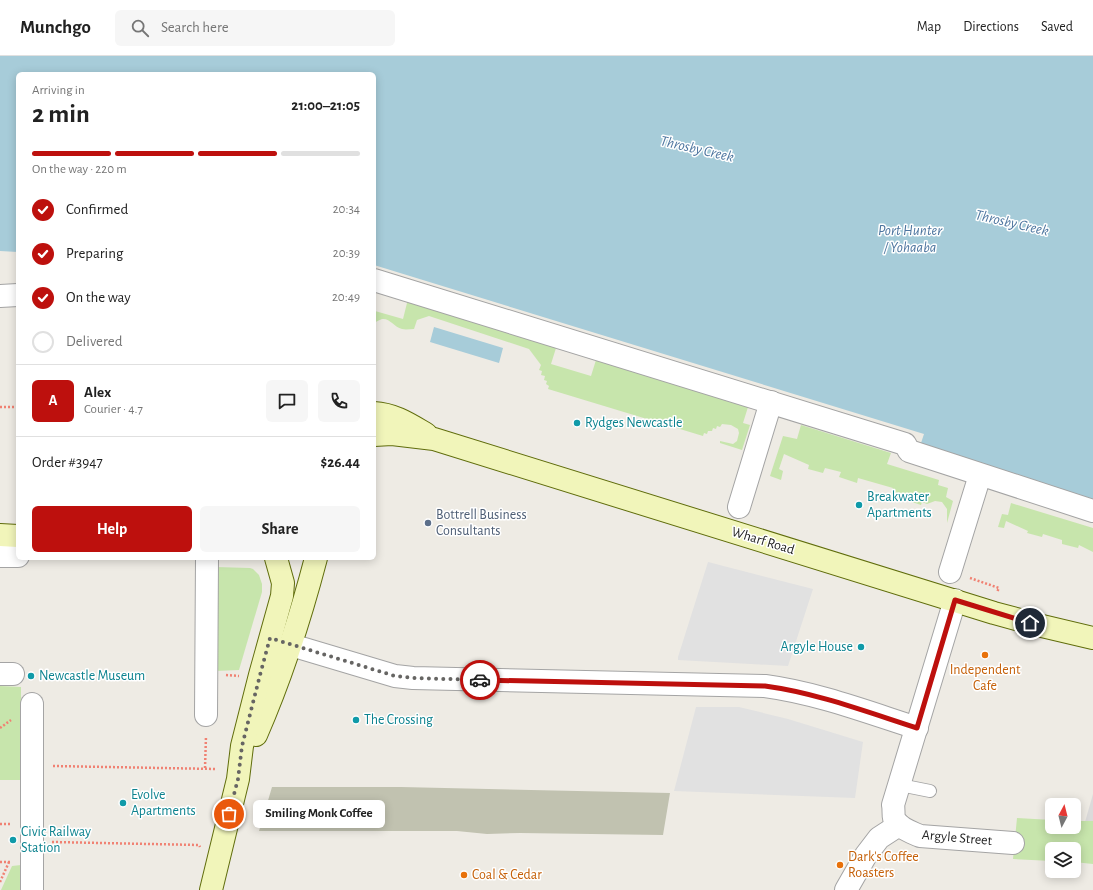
<!DOCTYPE html>
<html lang="en">
<head>
<meta charset="utf-8">
<style>
	body { margin:0; font-family:"Alegreya Sans",sans-serif; background:#f6f6f6; color:#222; height:100vh; display:flex; flex-direction:column; font-size:15px; white-space:nowrap }
	* { box-sizing:border-box; margin:0 }
	p { font-size:13px; color:#767676 }
	.icon { flex:none; width:22px; height:22px; fill:none; stroke:currentColor; stroke-width:2; stroke-linecap:round; stroke-linejoin:round }
	.map { position:relative; flex:1; overflow:hidden }
	.panel { position:absolute; left:16px; top:16px; width:360px; height:488px; display:flex; flex-direction:column; background:#fff; border-radius:6px; box-shadow:0 2px 10px #0003 }
	.panel>* { flex:none }
	.needle { width:26px; rotate:7deg }
	.tools { position:absolute; left:1045px; top:742px; display:grid; gap:8px }
	.tools a { display:grid; place-items:center; width:36px; height:36px; border-radius:6px; background:#fff; box-shadow:0 2px 10px #0003; font-size:20px }
	.pin { position:absolute; display:grid; place-items:center; width:34px; height:34px; color:#fff; margin:-17px; border:2px solid #fff; border-radius:50%; box-shadow:0 1px 4px #0007 }
	.courier { position:absolute; display:grid; place-items:center; width:40px; height:40px; margin:-20px; border:3px solid #bd100d; border-radius:50%; background:#fff; color:#222; box-shadow:0 1px 5px #0007 }
	.bubble { position:absolute; height:28px; border-radius:6px; background:#fff; box-shadow:0 2px 10px #0003; font-size:13px; font-weight:600; line-height:28px; text-align:center }
	.overview em { font-style:normal; font-weight:600 }
	.overview div { display:flex; flex-direction:column-reverse }
	.overview { display:flex; align-items:center; justify-content:space-between; height:68px; padding:0 16px }
	h1 { font-size:26px; font-weight:600; line-height:30px }
	.bar { display:grid; grid-template-columns:repeat(4,1fr); gap:6px 4px; align-content:center; height:48px; padding:0 16px }
	.bar i { height:5px; border-radius:3px; background:#e0e0e0 }
	.bar .on { background:#bd100d }
	.bar p { grid-column:span 4 }
	.line { display:flex; align-items:center; gap:10px; padding:0 16px; border-top:1px solid #e0e0e0 }
	.line div { flex:1 }
	.round { display:grid; place-items:center; flex:none; width:42px; height:42px; border-radius:6px; background:#f6f6f6 }
	ol { padding:0 16px; list-style:none }
	li { display:flex; align-items:center; gap:12px; height:44px }
	li p { margin-inline-start:auto }
	li .icon { padding:4px; border-radius:50%; background:#bd100d; color:#fff; stroke-width:4 }
	li:last-child { color:#767676 }
	li i { width:22px; height:22px; border:2px solid #e0e0e0; border-radius:50% }
	.primary-button { display:flex; gap:8px; margin-top:auto; padding:8px 16px }
	.primary-button a { flex:1; height:46px; border-radius:6px; background:#bd100d; color:#fff; font-size:16px; font-weight:600; line-height:46px; text-align:center }
	.primary-button a+a { background:#f6f6f6; color:#222 }
	header { display:flex; align-items:center; gap:24px; box-sizing:border-box; height:56px; padding:0 20px; background:#fff; border-bottom:1px solid #e0e0e0 }
	header strong { font-size:19px }
	nav { display:flex; gap:22px; margin-inline-start:auto; font-size:14px }
	.search { width:280px; height:36px; background:#f6f6f6; display:flex; align-items:center; gap:10px; box-sizing:border-box; padding:0 14px; border-radius:6px; color:#767676; font-size:15px }
	.map>svg:first-child { display:block }
</style>
</head>
<body>
<header>
<strong>Munchgo</strong>
<div class="search"><svg class="icon" aria-label="search" viewBox="0 0 24 24"><circle cx="10" cy="10" r="6"/><path d="M15 15l6 6"/></svg>Search here</div>
<nav><a>Map</a><a>Directions</a><a>Saved</a></nav>
</header>
<div class="map">
<svg width="1093" height="834" viewBox="0 0 1093 834">
	<rect width="100%" height="100%" fill="#eeebe4"/>
	<polygon fill="#dbdada" points="1093,738 1093,765 1085,766"/>
	<polygon fill="#c1c2b0" points="272,731 401,731 670,737 663,779 520,777 487,778 457,775 259,775"/>
	<g fill="#c7e5ac">
		<path d="M408 243 556 292 551 308 591 320 596 304 748 351 743 367 750 369 742 394 720 387V385L733 388 737 385 739 377 738 373 731 369 722 368 720 371 717 370 716 373 713 372 712 375H708L707 378 704 377 703 380 548 333 549 330 546 328 547 325 544 324 545 320 541 319 542 315 539 314 541 309 529 293 429 260 417 264 414 273C410 273 406 274 402 273 394 271 390 262 382 263 379 264 376 266 374 267L375 255 403 263Z"/>
		<polygon points="801,369 891,397 887,408 939,424 938,429 948,432 946,441 953,445 947,467 947,453 942,446 935,445 927,448 922,446 921,449 891,439 893,432 858,422 857,427 839,421 841,416 825,412 823,417 808,413 809,409 784,398 779,413 783,415 781,424 770,420 783,380 797,383"/>
		<polygon points="1011,447 1093,472 1093,496 1079,489 1078,492 1062,488 1062,484 1043,478 1042,481 1027,477 1028,475 1006,465 1004,472 998,471 1002,458 1008,459"/>
		<polygon points="216,511 250,512 253,513 259,519 262,528 262,536 239,614 215,615"/>
		<polygon points="0,630 21,631 21,724 0,724"/>
		<polygon points="1017,762 1052,764 1052,771 1074,771 1074,765 1093,765 1093,808 1074,806 1074,793 1052,793 1052,805 1013,803"/>
		<polygon points="21,809 20,834 1,834 12,810"/>
	</g>
	<g fill="#e1e1e1">
		<polygon points="708,506 813,533 788,610 678,604 678,601"/>
		<polygon points="696,651 739,651 788,663 863,686 855,742 674,735"/>
	</g>
	<g fill="#a7ccd9">
		<polygon points="0,0 1093,0 1093,446 920,390 924,378 374,209 374,18 18,18 18,196 0,195"/>
		<polygon points="434,271 503,292 499,307 430,286"/>
	</g>
	<g fill="none" stroke-linecap="round" stroke-linejoin="round">
		<g stroke="#a4a4a4" stroke-width="14">
			<polyline id="lane" points="900,729 930,735"/>
		</g>
		<g stroke="#a4a4a4" stroke-width="24">
			<g id="street">
				<polyline points="374,224 905,388 909,395 1093,455"/>
				<polyline points="0,240 18,239"/>
				<polyline points="739,451 771,346"/>
				<polyline points="0,500 18,500"/>
				<polyline points="950,516 980,419"/>
				<path d="M955 544 893 749C894 753 893 758 894 762 898 772 911 776 920 780L1013 787"/>
				<path d="M291 589 395 620 413 622 765 630C817 637 867 656 917 672"/>
				<polyline points="0,618 13,618"/>
				<polyline points="206,659 207,502"/>
				<polyline points="32,834 32,648"/>
				<polyline points="846,834 866,799 879,782 899,769"/>
			</g>
		</g>
		<g stroke="#606d0c" stroke-width="24">
			<g id="secondary">
				<path d="M374 357C394 358 409 368 426 378"/>
				<polyline points="374,379 392,378 434,383 994,557 1042,570 1093,582"/>
				<polyline points="0,479 18,480"/>
				<path d="M256 679C281 622 300 563 316 502"/>
				<polyline points="211,834 238,723 242,690 260,619 282,540 283,527 276,502"/>
			</g>
		</g>
		<g stroke="#f08172" stroke-width="2.5" stroke-dasharray="2 2" stroke-linecap="butt">
			<polyline points="0,351 18,351"/>
			<polyline points="970,522 999,532 997,536"/>
			<polyline points="226,619 239,620"/>
			<polyline points="0,672 11,664"/>
			<polyline points="53,710 216,713"/>
			<polyline points="205,712 206,680"/>
			<polyline points="0,768 11,768"/>
			<polyline points="52,786 199,789 200,791"/>
			<polyline points="0,806 11,806"/>
			<polyline points="0,826 9,806"/>
		</g>
		<use href="#lane" stroke="#fff" stroke-width="12"/>
		<use href="#street" stroke="#fff" stroke-width="22"/>
		<use href="#secondary" stroke="#f1f5ba" stroke-width="22"/>
	</g>
	<g fill="none" stroke-linecap="round" stroke-linejoin="round">
		<polyline stroke="#666563" stroke-width="4" stroke-dasharray="0 7.2" points="229,758 238,723 242,690 260,619 270,582 395,620 413,622 480,624"/>
		<path stroke="#bd100d" stroke-width="5" d="M480 624 765 630C817 637 867 656 917 672L955 544 1030 567"/>
	</g>
	<g fill="#0f9aa8" stroke="#fff" stroke-width="1.5">
		<circle cx="577" cy="367" r="4"/>
		<circle cx="859" cy="449" r="4"/>
		<circle cx="861" cy="591" r="4"/>
		<circle cx="31" cy="620" r="4"/>
		<circle cx="356" cy="664" r="4"/>
		<circle cx="123" cy="747" r="4"/>
		<circle cx="13" cy="784" r="4"/>
	</g>
	<circle fill="#5c6f8a" stroke="#fff" stroke-width="1.5" cx="428" cy="467" r="4"/>
	<g fill="#e8710a" stroke="#fff" stroke-width="1.5">
		<circle cx="985" cy="599" r="4"/>
		<circle cx="840" cy="809" r="4"/>
		<circle cx="464" cy="819" r="4"/>
	</g>
	<g text-anchor="middle" dominant-baseline="central" stroke-width="3" stroke-linejoin="round" paint-order="stroke">
		<g font-size="14" fill="#0d838f" stroke="#fff" text-anchor="start">
			<text x="585" y="367">Rydges Newcastle</text>
			<text x="867" y="441">Breakwater<tspan x="867" dy="16">Apartments</tspan></text>
			<text x="853" y="591" text-anchor="end">Argyle House</text>
			<text x="39" y="620">Newcastle Museum</text>
			<text x="364" y="664">The Crossing</text>
			<text x="131" y="739">Evolve<tspan x="131" dy="16">Apartments</tspan></text>
			<text x="21" y="776">Civic Railway<tspan x="21" dy="16">Station</tspan></text>
		</g>
		<g font-size="14" fill="#4e5e75" stroke="#fff" text-anchor="start">
			<text x="436" y="459">Bottrell Business<tspan x="436" dy="16">Consultants</tspan></text>
		</g>
		<g font-size="14" fill="#1d1d1d" stroke="#fff">
			<text transform="translate(763 485) rotate(17)">Wharf Road</text>
			<text transform="translate(957 782) rotate(5)">Argyle Street</text>
		</g>
		<g font-size="14" fill="#c56008" stroke="#fff" text-anchor="start">
			<text x="985" y="614" text-anchor="middle">Independent<tspan x="985" dy="16">Cafe</tspan></text>
			<text x="848" y="801">Dark's Coffee<tspan x="848" dy="16">Roasters</tspan></text>
			<text x="472" y="819">Coal &amp; Cedar</text>
		</g>
		<g font-size="15" font-style="italic" fill="#4d759f" stroke="#fff">
			<text transform="translate(697 93) rotate(13)">Throsby Creek</text>
			<text transform="translate(1012 167) rotate(13)">Throsby Creek</text>
			<text x="910" y="174">Port Hunter<tspan x="910" dy="17">/ Yohaaba</tspan></text>
		</g>
	</g>
</svg>
<div class="tools">
<a><svg class="needle" viewBox="-14 -14 28 28"><path d="M0-13l5 13h-10z" fill="#e53935"/><path d="M0 13l5-13h-10z" fill="#767676"/></svg></a>
<a><svg class="icon" aria-label="layers" viewBox="0 0 24 24"><path d="M12 4l9 5-9 5-9-5zM3 14l9 5 9-5"/></svg></a>
</div>
<div class="pin" style="left:229px;top:758px;background:#ea580c"><svg class="icon" aria-label="bag" viewBox="0 0 24 24"><path d="M5 8h14l-1 12H6zM9 8a3 3 0 0 1 6 0"/></svg></div>
<div class="pin" style="left:1030px;top:567px;background:#1f2937"><svg class="icon" aria-label="home" viewBox="0 0 24 24"><path d="M3 11l9-7 9 7M6 9v11h12V9"/></svg></div>
<div class="courier" style="left:480px;top:624px"><svg class="icon" aria-label="car" viewBox="0 0 24 24"><path d="M5 17H2v-5l4-1 3-4h7l3 4 3 1v5h-3M9 17h6M6 11h13"/><circle cx="7" cy="17" r="2"/><circle cx="17" cy="17" r="2"/></svg></div>
<div class="bubble" style="left:253px;top:744px;width:132px">Smiling Monk Coffee</div>
<section class="panel">
<div class="overview"><div><h1>2 min</h1><p>Arriving in</p></div><em>21:00–21:05</em></div>
<div class="bar"><i class="on"></i><i class="on"></i><i class="on"></i><i></i><p>On the way · 220 m</p></div>
<ol>
<li><svg class="icon" aria-label="check" viewBox="0 0 24 24"><path d="M5 12l5 5 9-10"/></svg>Confirmed<p>20:34</p></li>
<li><svg class="icon" aria-label="check" viewBox="0 0 24 24"><path d="M5 12l5 5 9-10"/></svg>Preparing<p>20:39</p></li>
<li><svg class="icon" aria-label="check" viewBox="0 0 24 24"><path d="M5 12l5 5 9-10"/></svg>On the way<p>20:49</p></li>
<li><i></i>Delivered</li>
</ol>
<div class="line" style="height:72px"><b class="round" style="background:#bd100d;color:#fff">A</b><div><b>Alex</b><p>Courier · 4.7</p></div><a class="round"><svg class="icon" aria-label="chat" viewBox="0 0 24 24"><path d="M4 5h16v11H9l-5 4z"/></svg></a><a class="round"><svg class="icon" aria-label="phone" viewBox="0 0 24 24"><path d="M5 4h4l2 5-3 2q2 4 5 5l2-3 5 2v4C11 20 4 13 5 4z"/></svg></a></div>
<div class="line" style="height:52px"><div>Order #3947</div><b>$26.44</b></div>
<div class="primary-button"><a>Help</a><a>Share</a></div>
</section>
</div>
</body>
</html>
